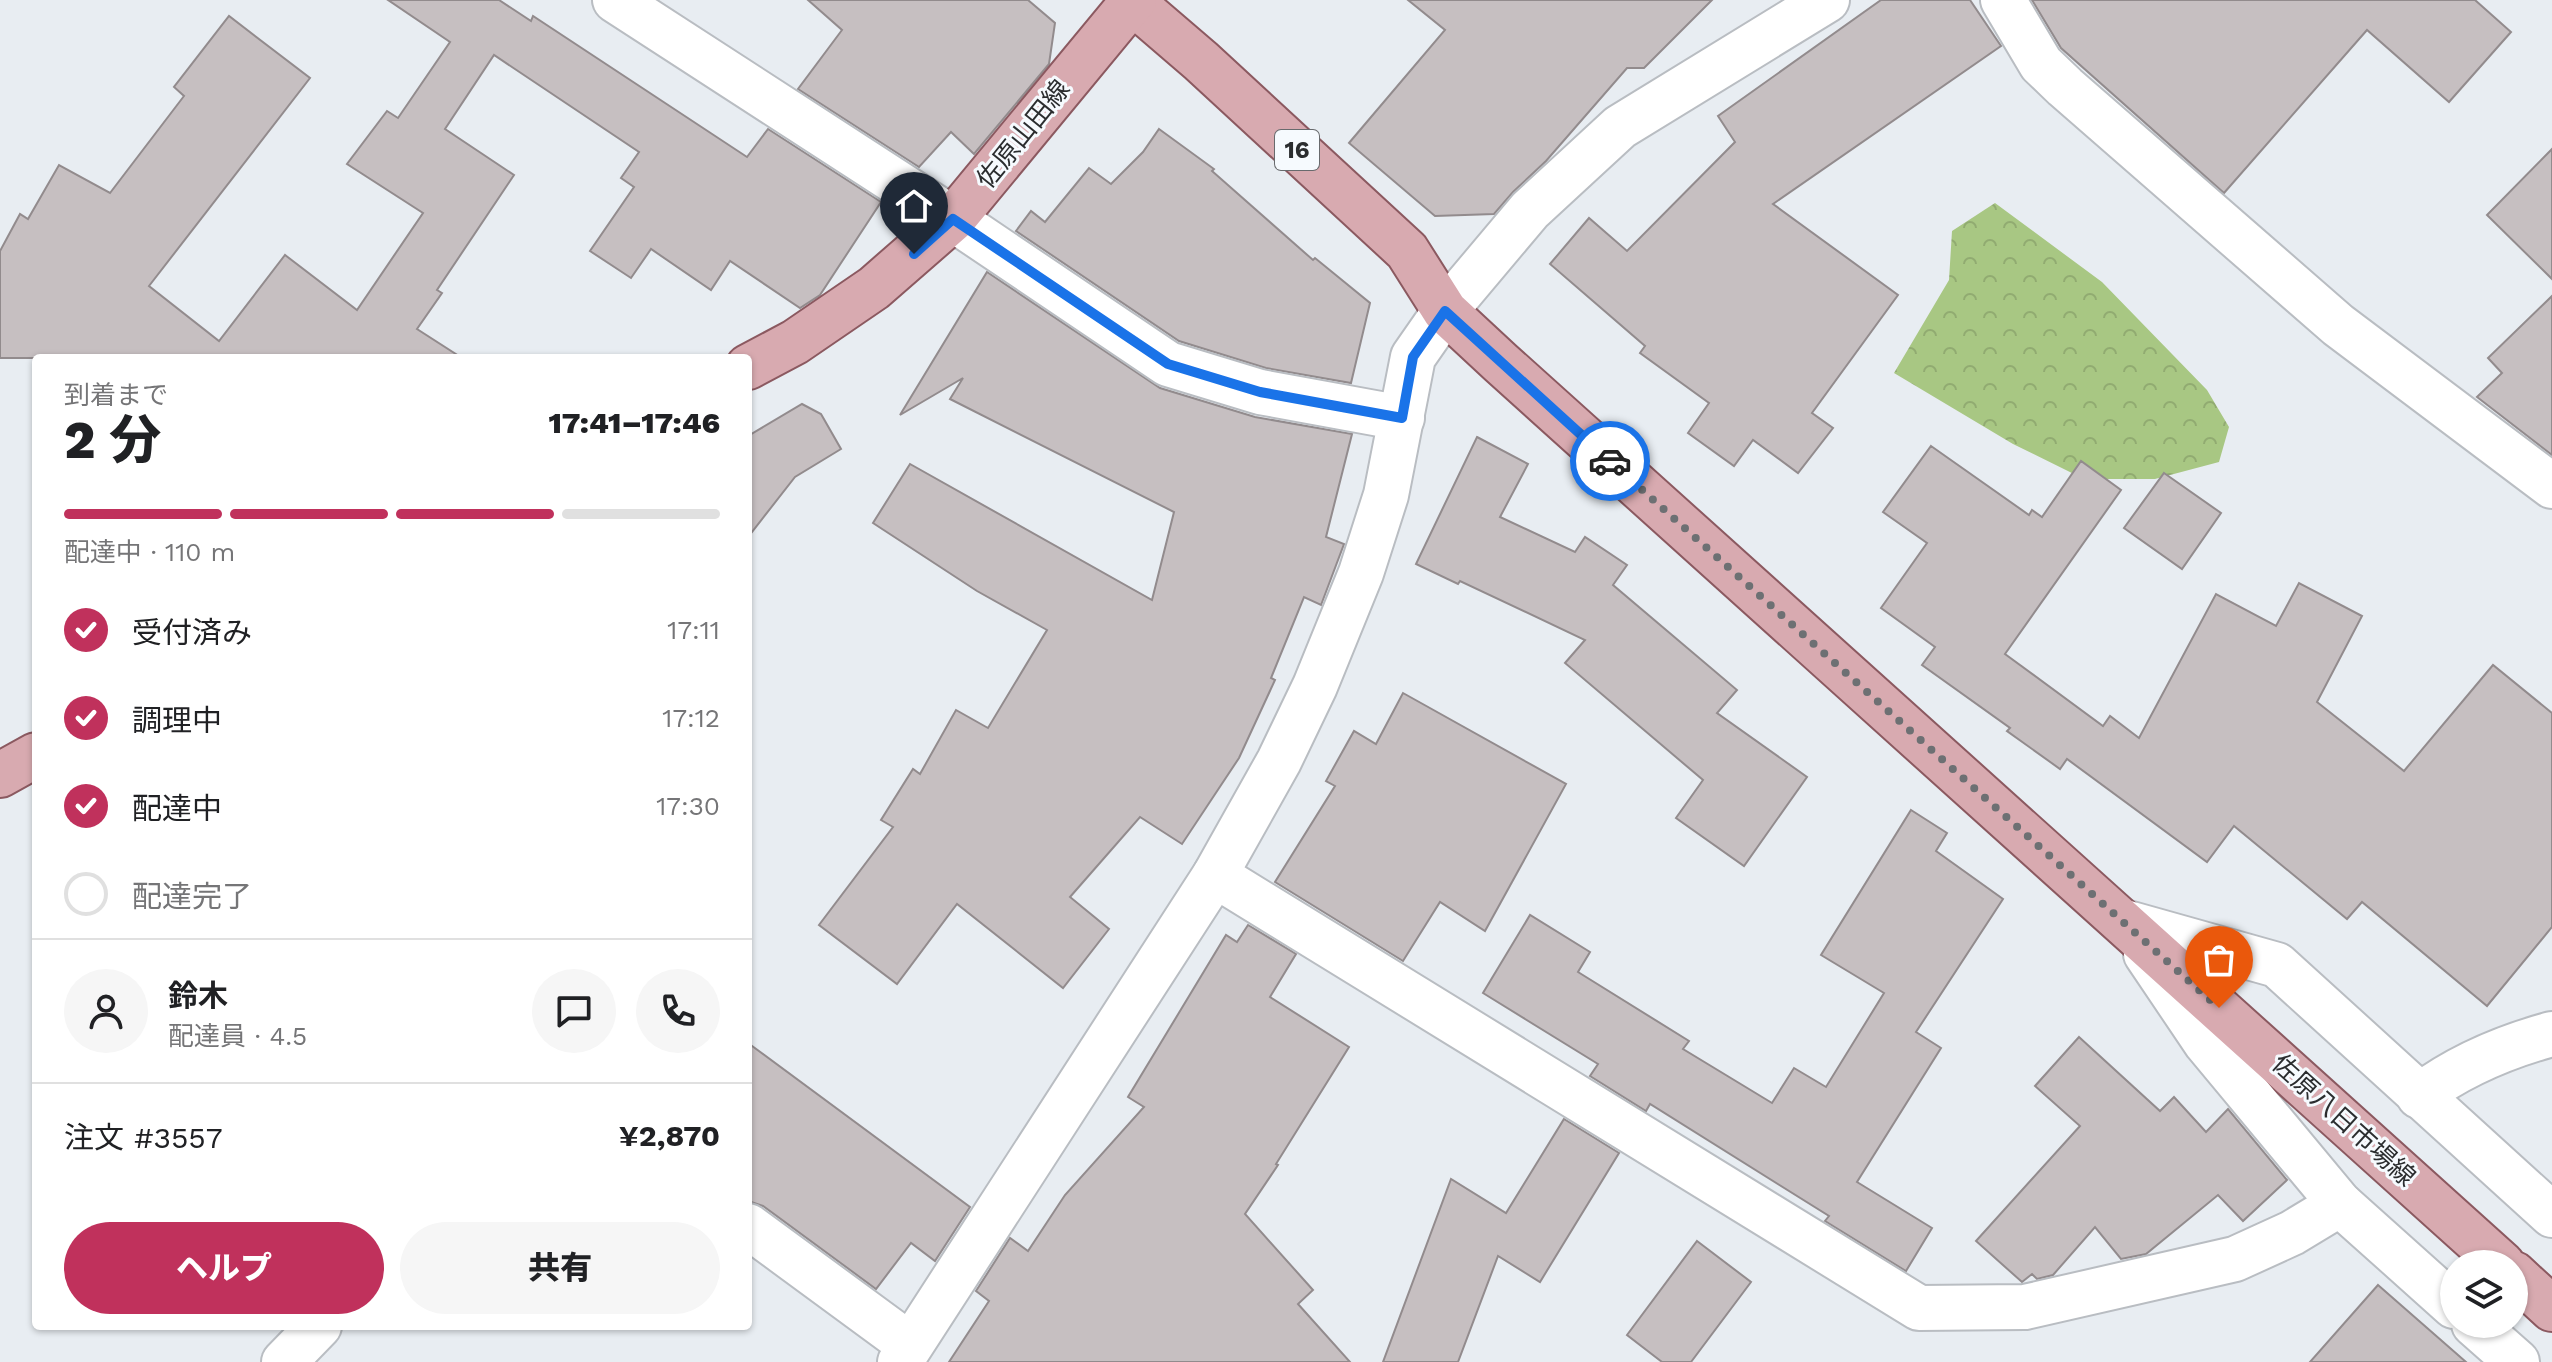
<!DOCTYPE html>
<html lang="ja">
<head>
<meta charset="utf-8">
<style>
	body { margin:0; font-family:"Work Sans","Noto Sans JP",sans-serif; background:#f6f6f6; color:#202124; height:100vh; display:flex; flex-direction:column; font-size:30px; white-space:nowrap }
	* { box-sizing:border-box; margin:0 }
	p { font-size:26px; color:#757577 }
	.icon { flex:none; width:44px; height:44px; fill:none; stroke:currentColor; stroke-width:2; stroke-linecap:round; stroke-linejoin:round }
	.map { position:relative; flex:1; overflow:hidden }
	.side { position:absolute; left:32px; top:354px; width:720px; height:976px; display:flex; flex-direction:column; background:#fff; border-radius:8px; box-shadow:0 2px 6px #0004 }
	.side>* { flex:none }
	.tools { position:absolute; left:2440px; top:1250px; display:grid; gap:16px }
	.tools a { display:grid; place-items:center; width:88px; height:88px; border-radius:50%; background:#fff; box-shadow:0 2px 6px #0004; font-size:40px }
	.pin { position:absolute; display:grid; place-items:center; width:68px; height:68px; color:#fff; margin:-82px -34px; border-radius:50% 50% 50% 0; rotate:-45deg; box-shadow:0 0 8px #0007 }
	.pin .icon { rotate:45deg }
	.courier { position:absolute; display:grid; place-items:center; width:80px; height:80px; margin:-40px; border:6px solid #1a73e8; border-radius:50%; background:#fff; color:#222; box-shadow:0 2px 10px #0007 }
	.overview em { font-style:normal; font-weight:800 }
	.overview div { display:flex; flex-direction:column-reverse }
	.overview { display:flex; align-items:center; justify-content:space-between; height:136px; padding:0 32px }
	h1 { font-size:52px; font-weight:800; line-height:60px }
	.bar { display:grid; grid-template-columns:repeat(4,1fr); gap:12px 8px; align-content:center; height:96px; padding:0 32px }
	.bar i { height:10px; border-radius:6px; background:#e0e0e0 }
	.bar .on { background:#c0315c }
	.bar p { grid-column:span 4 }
	.line { display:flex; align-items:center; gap:20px; padding:0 32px; border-top:2px solid #e0e0e0 }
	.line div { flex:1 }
	.round { display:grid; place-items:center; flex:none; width:84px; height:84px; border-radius:42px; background:#f6f6f6 }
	ol { padding:0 32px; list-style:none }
	li { display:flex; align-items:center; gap:24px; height:88px }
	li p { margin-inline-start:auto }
	li .icon { padding:8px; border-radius:50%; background:#c0315c; color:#fff; stroke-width:4 }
	li:last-child { color:#757577 }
	li i { width:44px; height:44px; border:4px solid #e0e0e0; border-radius:50% }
	.button { display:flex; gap:16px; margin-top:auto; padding:16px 32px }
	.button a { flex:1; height:92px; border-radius:48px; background:#c0315c; color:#fff; font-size:32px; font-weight:800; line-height:92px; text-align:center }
	.button a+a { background:#f6f6f6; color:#202124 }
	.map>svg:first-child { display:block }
</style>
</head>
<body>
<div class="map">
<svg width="2552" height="1362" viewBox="0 0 2552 1362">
	<defs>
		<pattern id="forest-crowns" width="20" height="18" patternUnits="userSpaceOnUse" patternTransform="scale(2)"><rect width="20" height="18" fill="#a8c783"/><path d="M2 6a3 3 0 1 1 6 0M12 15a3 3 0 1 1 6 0" fill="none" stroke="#91ab71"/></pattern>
	</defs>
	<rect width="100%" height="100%" fill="#e8edf2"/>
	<polygon fill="url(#forest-crowns)" points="1995,203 2102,282 2207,390 2229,427 2219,462 2155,479 2084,479 2013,444 1894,373 1949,280 1952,231"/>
	<g fill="#c6bfc1" stroke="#928b8d" stroke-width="2">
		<polygon points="388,0 499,0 531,21 533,16 747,157 768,129 881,202 820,295 800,308 730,261 711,290 651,249 631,278 590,251 634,187 621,178 639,152 494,55 445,129 514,175 437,290 442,293 417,329 462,358 0,358 0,251 20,214 28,219 59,165 110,193 184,96 174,87 229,16 310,78 149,286 219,341 285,255 357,310 423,213 347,164 387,111 398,118 450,42"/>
		<polygon points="808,0 1028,0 1055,23 1049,64 974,154 951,132 919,167 798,89 842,30"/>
		<polygon points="1408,0 1712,0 1644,68 1627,68 1546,161 1513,192 1494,214 1435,216 1349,143 1445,30"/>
		<polygon points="1881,0 1970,0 2001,46 1773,204 1898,295 1812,413 1833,428 1798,473 1753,440 1734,466 1688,433 1709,403 1640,353 1645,346 1550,264 1589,218 1627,251 1735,142 1718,116"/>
		<polygon points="2032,0 2475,0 2511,32 2449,102 2367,30 2224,193 2061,48"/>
		<polygon points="1159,129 1214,169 1212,171 1313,260 1315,258 1370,303 1351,383 1266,368 1179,341 1016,231 1031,211 1045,222 1089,168 1111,184 1143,152"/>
		<polygon points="2552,149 2552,279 2487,215"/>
		<polygon points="987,272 1160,388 1255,417 1352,434 1326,537 1344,544 1321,605 1304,597 1271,678 1275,680 1239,758 1182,844 1140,817 1070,897 1109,929 1063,988 957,904 897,984 819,925 893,827 881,820 913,769 920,774 956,710 988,728 1047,630 977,591 873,523 910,464 1152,600 1174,512 950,399 963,378 900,415"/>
		<polygon points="2552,296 2552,455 2477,397 2502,373 2488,358"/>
		<polygon points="802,404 821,414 841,449 795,477 748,537 748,436"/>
		<polygon points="1477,437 1528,464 1500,517 1575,552 1585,537 1627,565 1613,585 1737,690 1717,713 1807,777 1744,866 1676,818 1703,780 1565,663 1585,640 1460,581 1458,584 1416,564"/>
		<polygon points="1931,446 2029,515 2032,510 2042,517 2081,461 2121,490 2005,654 2103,726 2110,716 2139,738 2216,594 2276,626 2299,583 2362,616 2317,702 2404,771 2493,665 2552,713 2552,927 2487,1006 2362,902 2347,919 2234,826 2207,862 2067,759 2060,769 2007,731 2010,728 1922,665 1935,647 1881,608 1927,543 1883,512"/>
		<polygon points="2164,473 2221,513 2182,569 2124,528"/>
		<polygon points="1403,693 1566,784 1485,931 1440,902 1403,961 1275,882 1335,786 1326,781 1354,731 1376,744"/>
		<polygon points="1911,810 1947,833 1936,851 2003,899 1916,1032 1941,1048 1857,1182 1932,1228 1906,1271 1825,1221 1829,1216 1650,1104 1646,1111 1590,1076 1598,1064 1483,993 1530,915 1590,952 1578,972 1689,1041 1683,1049 1772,1103 1794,1068 1826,1087 1884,993 1821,955"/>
		<polygon points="1248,925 1296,954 1270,997 1349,1047 1276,1164 1278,1165 1245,1214 1313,1290 1298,1304 1350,1362 949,1362 989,1301 976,1291 1010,1238 1028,1251 1065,1195 1144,1107 1128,1097 1226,935 1237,942"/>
		<polygon points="2079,1037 2160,1111 2174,1097 2206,1132 2228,1109 2287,1180 2243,1221 2218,1195 2146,1254 2121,1259 2095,1227 2053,1275 2037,1279 2032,1274 2022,1282 1976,1241 2080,1126 2035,1086"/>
		<polygon points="748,1043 970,1207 935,1261 911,1243 876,1289 763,1206 748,1201"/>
		<polygon points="1564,1119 1619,1153 1540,1282 1498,1256 1458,1362 1383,1362 1451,1179 1506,1213"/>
		<polygon points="1697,1241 1751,1282 1691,1362 1662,1362 1627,1335"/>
		<polygon points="2378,1285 2466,1362 2310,1362"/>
	</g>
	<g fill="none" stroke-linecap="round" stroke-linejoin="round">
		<g stroke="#b9bdc2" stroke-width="48">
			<g id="minor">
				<polyline points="615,0 953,219 1168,364 1260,392 1402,418"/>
				<polyline points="2003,0 2041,64 2065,87 2338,325 2552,486"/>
				<polyline points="1215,875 1919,1308 2025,1307 2235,1259 2292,1233 2340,1204"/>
				<polyline points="2124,922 2277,965 2552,1215"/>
				<polyline points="2146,954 2206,1043 2340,1204 2454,1306"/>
				<path d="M2419 1096C2459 1066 2504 1047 2552 1034"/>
				<polyline points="748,1226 910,1345"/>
				<polyline points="2474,1324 2517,1362"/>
				<polyline points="284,1362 319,1326"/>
				<polyline points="900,1362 1215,875 1279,761 1315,686 1361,573 1386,495 1413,357 1445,311 1530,210 1620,127 1827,0"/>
			</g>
		</g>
		<g stroke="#8b5960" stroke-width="48">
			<g id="major">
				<polyline points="1130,0 1201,61 1407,251 1445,311 1501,363 2502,1264"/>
				<polyline points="748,367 795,342 874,288 953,219 1134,0"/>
				<polyline points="0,775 36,755"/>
				<polyline points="2514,1274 2552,1309"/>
			</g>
		</g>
		<use href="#minor" stroke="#fff" stroke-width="44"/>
		<use href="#major" stroke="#d8aab0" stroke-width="44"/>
	</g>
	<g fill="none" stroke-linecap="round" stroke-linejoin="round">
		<polyline stroke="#6d7073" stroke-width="8" stroke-dasharray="0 14.4" points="1610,461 2219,1008"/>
		<polyline stroke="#1a73e8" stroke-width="10" points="914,254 953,219 1168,364 1260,392 1402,418 1413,357 1445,311 1610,461"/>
	</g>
	<g text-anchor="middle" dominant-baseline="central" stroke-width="6" stroke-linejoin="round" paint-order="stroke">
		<rect fill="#f6fafe" stroke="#686a6d" stroke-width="2" x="1275" y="130" width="44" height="40" rx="6"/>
		<g font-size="24" font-weight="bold" fill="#2b2d2f">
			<text x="1297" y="150">16</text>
		</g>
		<g font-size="26" fill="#2b2d2f" stroke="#f6fafe">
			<text transform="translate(1023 134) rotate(-51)">佐原山田線</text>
			<text transform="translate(2344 1120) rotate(42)">佐原八日市場線</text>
		</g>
	</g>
</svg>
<div class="tools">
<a><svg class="icon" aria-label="layers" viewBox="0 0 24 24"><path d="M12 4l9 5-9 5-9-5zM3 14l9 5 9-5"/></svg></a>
</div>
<div class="pin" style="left:2219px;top:1008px;background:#ea580c"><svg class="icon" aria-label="bag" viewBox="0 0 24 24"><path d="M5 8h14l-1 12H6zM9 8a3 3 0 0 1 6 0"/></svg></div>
<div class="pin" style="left:914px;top:254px;background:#1f2937"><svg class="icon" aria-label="home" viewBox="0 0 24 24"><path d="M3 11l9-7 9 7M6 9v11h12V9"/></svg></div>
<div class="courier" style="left:1610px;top:461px"><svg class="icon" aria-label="car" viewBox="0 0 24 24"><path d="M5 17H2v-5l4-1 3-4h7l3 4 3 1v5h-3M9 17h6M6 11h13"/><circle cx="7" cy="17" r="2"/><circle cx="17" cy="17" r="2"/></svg></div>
<section class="side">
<div class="overview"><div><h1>2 分</h1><p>到着まで</p></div><em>17:41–17:46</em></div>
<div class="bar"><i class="on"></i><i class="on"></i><i class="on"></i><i></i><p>配達中 · 110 m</p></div>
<ol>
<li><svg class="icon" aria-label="check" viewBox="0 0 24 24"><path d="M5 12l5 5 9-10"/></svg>受付済み<p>17:11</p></li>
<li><svg class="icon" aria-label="check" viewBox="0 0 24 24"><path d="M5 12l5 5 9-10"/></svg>調理中<p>17:12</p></li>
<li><svg class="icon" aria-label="check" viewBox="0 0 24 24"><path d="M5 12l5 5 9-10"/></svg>配達中<p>17:30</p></li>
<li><i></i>配達完了</li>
</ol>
<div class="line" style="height:144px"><a class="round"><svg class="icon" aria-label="person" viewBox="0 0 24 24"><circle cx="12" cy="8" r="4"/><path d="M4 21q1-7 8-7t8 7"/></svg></a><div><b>鈴木</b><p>配達員 · 4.5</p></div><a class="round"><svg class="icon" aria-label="chat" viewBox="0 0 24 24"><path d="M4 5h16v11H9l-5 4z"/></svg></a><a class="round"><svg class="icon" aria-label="phone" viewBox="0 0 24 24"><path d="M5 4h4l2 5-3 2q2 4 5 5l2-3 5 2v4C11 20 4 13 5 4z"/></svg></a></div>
<div class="line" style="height:104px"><div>注文 #3557</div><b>¥2,870</b></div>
<div class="button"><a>ヘルプ</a><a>共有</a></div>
</section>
</div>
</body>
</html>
